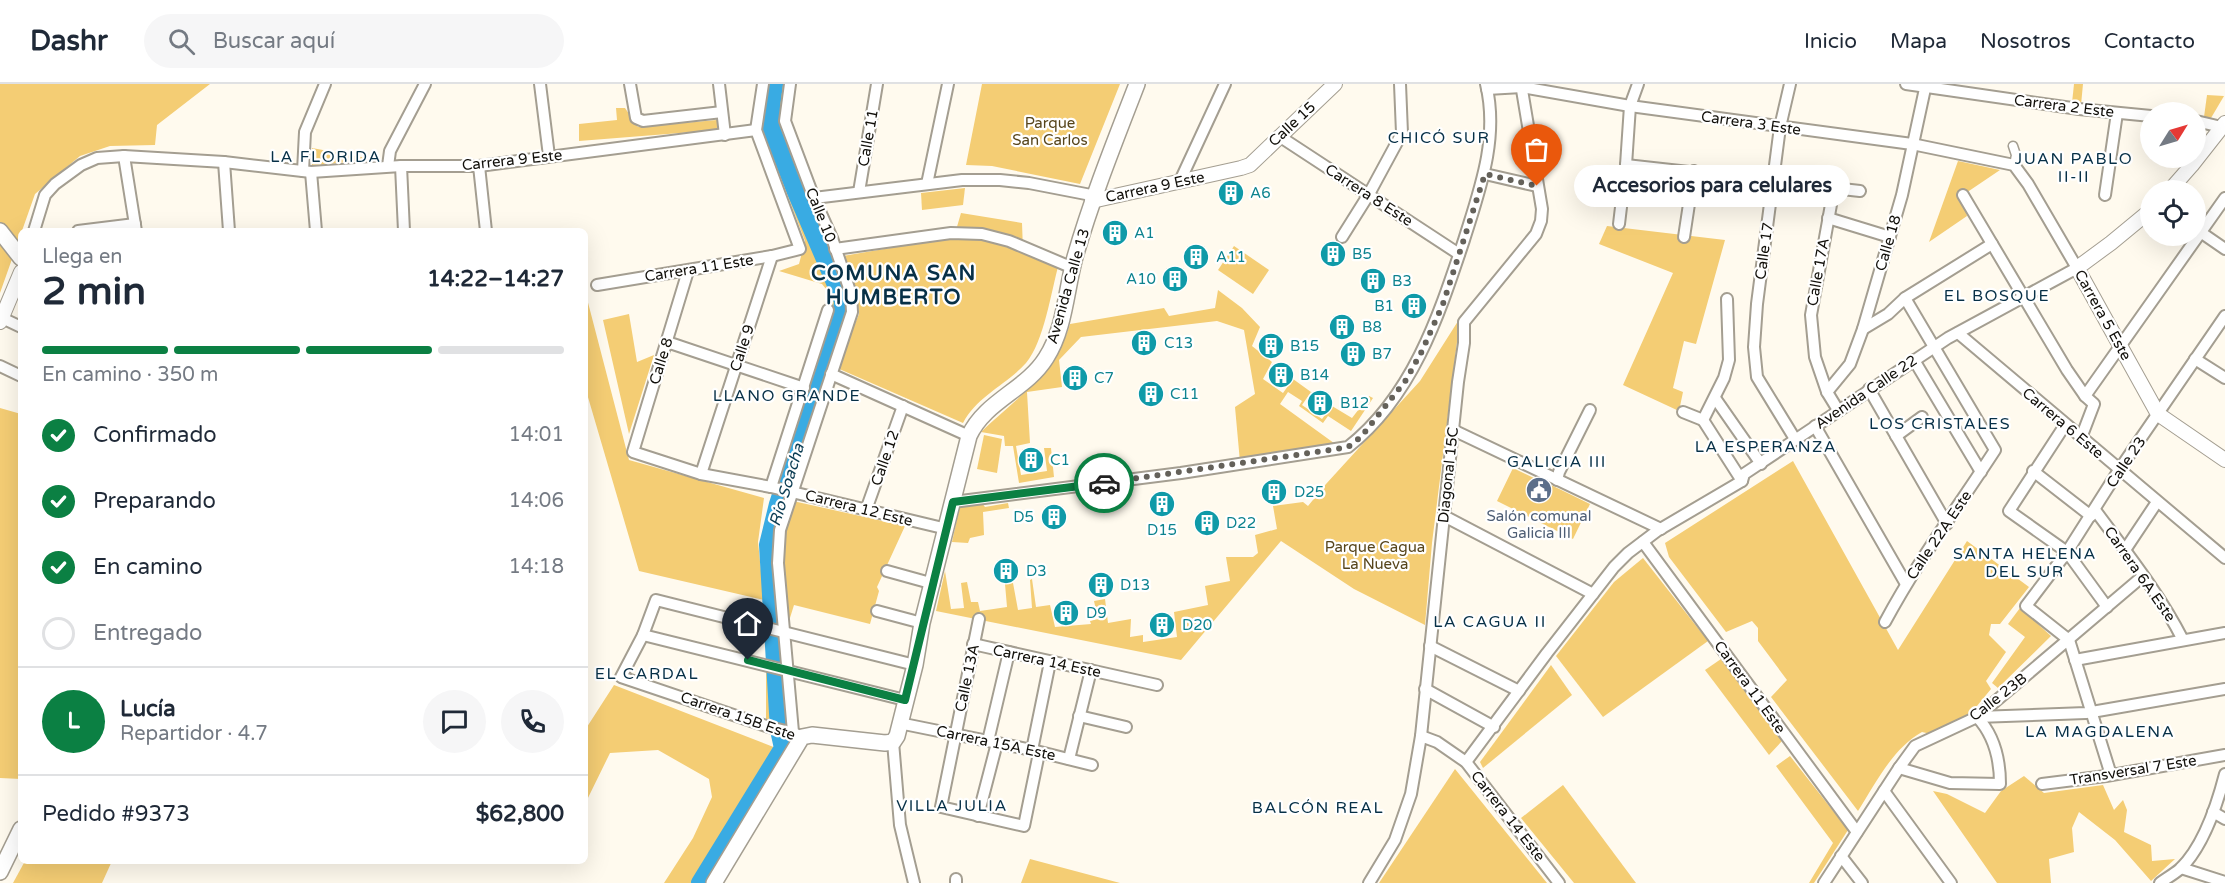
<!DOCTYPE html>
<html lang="es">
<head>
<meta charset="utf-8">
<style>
	body { margin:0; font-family:"Varela Round",sans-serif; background:#f6f6f7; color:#1f2937; height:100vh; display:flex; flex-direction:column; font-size:22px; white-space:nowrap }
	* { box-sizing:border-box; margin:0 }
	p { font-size:20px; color:#747a83 }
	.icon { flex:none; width:33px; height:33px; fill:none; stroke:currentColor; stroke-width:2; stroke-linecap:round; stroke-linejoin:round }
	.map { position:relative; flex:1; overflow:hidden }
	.panel { position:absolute; left:18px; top:144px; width:570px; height:636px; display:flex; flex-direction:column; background:#fff; border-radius:9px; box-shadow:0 6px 24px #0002 }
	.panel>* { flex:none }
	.needle { width:39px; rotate:53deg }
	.tools { position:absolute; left:2140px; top:18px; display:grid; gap:12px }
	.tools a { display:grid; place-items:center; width:66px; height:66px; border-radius:50%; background:#fff; box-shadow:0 6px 24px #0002; font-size:30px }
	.pin { position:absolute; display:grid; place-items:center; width:51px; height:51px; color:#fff; margin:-62px -26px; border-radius:50% 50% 50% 0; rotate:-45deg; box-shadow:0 0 6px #0007 }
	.pin .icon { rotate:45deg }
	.courier { position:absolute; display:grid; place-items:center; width:60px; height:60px; margin:-30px; border:4px solid #0b8043; border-radius:50%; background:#fff; color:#222; box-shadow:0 2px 8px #0007 }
	.bubble { position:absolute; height:42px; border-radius:21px; background:#fff; box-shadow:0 6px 24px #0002; font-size:20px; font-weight:700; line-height:42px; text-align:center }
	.head em { font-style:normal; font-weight:700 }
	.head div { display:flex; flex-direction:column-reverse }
	.head { display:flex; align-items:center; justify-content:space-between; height:102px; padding:0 24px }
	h1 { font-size:39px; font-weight:700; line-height:45px }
	.bar { display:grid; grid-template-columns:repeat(4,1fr); gap:9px 6px; align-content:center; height:72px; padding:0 24px }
	.bar i { height:8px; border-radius:4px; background:#e0e1e3 }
	.bar .selected { background:#0b8043 }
	.bar p { grid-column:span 4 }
	.line { display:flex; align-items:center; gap:15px; padding:0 24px; border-top:2px solid #e0e1e3 }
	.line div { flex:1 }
	.round { display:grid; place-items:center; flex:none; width:63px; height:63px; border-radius:32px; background:#f6f6f7 }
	ol { padding:0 24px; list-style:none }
	li { display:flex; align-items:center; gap:18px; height:66px }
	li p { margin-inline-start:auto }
	li .icon { padding:6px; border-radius:50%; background:#0b8043; color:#fff; stroke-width:4 }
	li:last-child { color:#747a83 }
	li i { width:33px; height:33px; border:3px solid #e0e1e3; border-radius:50% }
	header { display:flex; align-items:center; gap:36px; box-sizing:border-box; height:84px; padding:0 30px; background:#fff; border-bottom:2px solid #e0e1e3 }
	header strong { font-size:28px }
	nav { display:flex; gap:33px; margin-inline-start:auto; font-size:21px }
	.search { width:420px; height:54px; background:#f6f6f7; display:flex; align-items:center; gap:15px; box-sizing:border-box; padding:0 21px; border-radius:33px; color:#747a83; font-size:22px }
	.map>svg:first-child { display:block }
</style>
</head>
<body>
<header>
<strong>Dashr</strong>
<div class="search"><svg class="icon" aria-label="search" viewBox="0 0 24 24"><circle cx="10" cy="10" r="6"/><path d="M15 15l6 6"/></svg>Buscar aquí</div>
<nav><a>Inicio</a><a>Mapa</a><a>Nosotros</a><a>Contacto</a></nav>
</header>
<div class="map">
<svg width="2225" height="799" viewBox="0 0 2225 799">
	<rect width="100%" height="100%" fill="#fffaee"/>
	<g fill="#f4cd74">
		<polygon points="0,0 210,0 157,41 155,61 110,62 80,72 35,110 0,209"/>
		<polygon points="768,0 784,0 779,34 844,208 845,227 787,407 775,483 781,591 787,638 766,635 766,518 761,460 774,403 834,215 822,200 779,187 799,180 805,157 762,44"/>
		<polygon points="982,0 1120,0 1080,100 992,82 966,81"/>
		<polygon points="2074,0 2083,0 2081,21 2072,19"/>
		<polygon points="2207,11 2224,12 2211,34 2204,33"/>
		<polygon points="616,24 625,24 638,43 717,36 718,46 579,57 579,40 617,36"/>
		<polygon points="312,64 372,75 312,82"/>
		<polygon points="1958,77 2000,86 1963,111 1967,132 1929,158"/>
		<polygon points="965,104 963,121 922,126 921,109"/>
		<path d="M961 129 1022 139 1023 166 1059 179C1051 208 1044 258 1026 279 1006 301 977 312 963 339L837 284 859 230 857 213 843 172 954 153Z"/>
		<polygon points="1607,142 1725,156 1696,260 1684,257 1673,304 1683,308 1679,327 1623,301 1673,189 1599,160"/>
		<polygon points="1234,162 1269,186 1253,210 1218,186"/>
		<path d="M1218 206 1242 224 1260 243 1252 262 1272 278 1263 295 1283 309 1293 295 1311 308 1302 321 1322 335 1332 322 1352 334 1369 312 1373 314 1351 347 1328 332 1323 339 1299 322 1302 317 1288 308 1280 320 1338 362 1240 378 1235 323 1255 310 1244 246 1217 237 1081 253 1059 276 1062 303 1027 308 1030 359 1016 362 1021 391 1047 387 1044 364H1051L1054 393 1019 399 1013 362H1005L1004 352 981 348C1017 314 1056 288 1070 240L1164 224 1169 232 1215 224Z"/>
		<polygon points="585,207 629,376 764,414 758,458 764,516 639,487 585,303"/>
		<polygon points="629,230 637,278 654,271 629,350 603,236"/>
		<polygon points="1460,234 1432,459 1425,541 1354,505 1281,457 1181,576 936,527 945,487 951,525 964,524 961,499 967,498 971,518 978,518 980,527 1007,523 1005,500 1013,499 1018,526 1032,524 1030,496 1032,495 1036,523 1050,521 1055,543 1091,540 1090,537 1098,535 1094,517 1105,515 1108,539 1131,535 1130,553 1143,551 1143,558 1177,553 1174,528 1208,521 1205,502 1230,497 1226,473 1253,473 1258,469 1255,451 1277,445 1273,422 1303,418 1308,422 1326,400 1420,297"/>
		<polygon points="0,324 21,330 21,695 0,694"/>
		<polygon points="984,351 1002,355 997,389 977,385"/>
		<path d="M1793 377 1898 566 1967 457 2029 503 2000 540H1991L1989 551 2006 568 1986 597 1991 605 1972 628 1931 650 1922 648C1893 664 1875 700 1858 727L1771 613 1787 596 1758 557V544L1752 537 1726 548 1669 473 1665 459Z"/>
		<polygon points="1513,384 1536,395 1530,409 1542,415 1549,400 1590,420 1573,455 1497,417"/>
		<polygon points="793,417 905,442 877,503 879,507 870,540 794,521 789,537 781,478 785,445"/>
		<polygon points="982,419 985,423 1008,419 1009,424 983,428 984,451 970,454 968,459 952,458 960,421"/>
		<polygon points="1643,474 1708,557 1603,633 1556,572 1614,498"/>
		<polygon points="2020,524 2051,552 1998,604 1992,599 2025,553 2008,540"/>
		<polygon points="1721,575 1782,657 1769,671 1705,586"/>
		<polygon points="1551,581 1572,611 1483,684 1480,678"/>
		<polygon points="614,601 776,664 697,799 664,799 693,754 712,713 709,695 658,666 610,669 585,720 585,646"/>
		<polygon points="1790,672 1848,746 1814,799 1809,799 1833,759 1776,682"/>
		<polygon points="1455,685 1547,799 1379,799"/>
		<polygon points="2024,692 2044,709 2103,701 2114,726 2123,716 2127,726 2124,748 2151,761 2152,777 2175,775 2151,797 2115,756 2079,728 2072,744 2074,768 2049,775 2051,799 1997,799 1933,707 1947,710 1985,729 2001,707"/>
		<polygon points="1563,701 1636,799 1574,799 1521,734"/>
		<polygon points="1030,775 1120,799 1021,799"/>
		<polygon points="25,777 112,777 102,799 13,799"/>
	</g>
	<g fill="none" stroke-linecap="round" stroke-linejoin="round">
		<polyline stroke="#39abe3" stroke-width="18" points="700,799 783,664 779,646 768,461 778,420 842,226 843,217 796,108 771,44 771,23 774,0"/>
		<g stroke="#a49e91" stroke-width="11">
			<polyline id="pedestrian" points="2013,62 2016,71 2014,81"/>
		</g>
		<g stroke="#a49e91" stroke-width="14">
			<g id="minor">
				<polyline points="540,0 549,72"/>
				<polyline points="630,0 636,34 643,37 722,28"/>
				<polyline points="719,0 725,51"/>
				<polyline points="790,0 785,37 814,114 832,154 851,210 852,228 780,446 778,479 793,648"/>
				<polyline points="1790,0 1780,43 1757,220 1754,263 1757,293 1795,355"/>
				<polyline points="1906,0 2079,25 2151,32"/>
				<polyline points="2196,37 2225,44"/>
				<polyline points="1279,52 1459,170"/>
				<polyline points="124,72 136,147"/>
				<polyline points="224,78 229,147"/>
				<polyline points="1626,81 1860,107"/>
				<polyline points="388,82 390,67 425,0"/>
				<polyline points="401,82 404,147"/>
				<polyline points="479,82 486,147"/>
				<polyline points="303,87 305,48 325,0"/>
				<polyline points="311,88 316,147"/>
				<polyline points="1485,90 1537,102"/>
				<polyline points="1180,97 1225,0"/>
				<polyline points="927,100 948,0"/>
				<polyline points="1834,104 1811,231 1815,273 1827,308 1838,326"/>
				<polyline points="859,108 877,0"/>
				<polyline points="1963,111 2067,286 2085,312 2094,320 2081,354"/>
				<polyline points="2105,111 2117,29"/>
				<polyline points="814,114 962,96 1000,96 1029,99 1091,111 1092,117"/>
				<polyline points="1828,134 1890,153"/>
				<polyline points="1619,140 1626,81 1630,22 1638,0"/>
				<polyline points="2196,145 2225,165"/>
				<polyline points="34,147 45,111 55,100 81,81 97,74 124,72 224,78 311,88 401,82 479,82 756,46"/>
				<polyline points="78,147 135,140"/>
				<polyline points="1342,153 1369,110 1402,49 1400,0"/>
				<polyline points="1684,153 1694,87"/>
				<polyline points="835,165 951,149 982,150 1009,157 1073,184"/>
				<polyline points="688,187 633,368 701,390 771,403 947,445"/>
				<polyline points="597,201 772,172 800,165 756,46 763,0"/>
				<polyline points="2,234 21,243"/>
				<polyline points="1863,245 1888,230 1905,214 1992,160"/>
				<polyline points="1958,249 2225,474"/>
				<polyline points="667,258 804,304"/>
				<polyline points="2195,275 2225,294"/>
				<polyline points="1914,276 1981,388"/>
				<polyline points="0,282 21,292"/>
				<polyline points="831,290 969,352"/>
				<polyline points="1869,305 1947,440"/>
				<polyline points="1827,308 1850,280 1863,245 1902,111 1926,0"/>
				<polyline points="2085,312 2225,114"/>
				<polyline points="1715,314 1761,380"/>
				<polyline points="1683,328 1703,336"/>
				<polyline points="1703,336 1724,294 1729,276 1727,215"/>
				<polyline points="1703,336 1742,397"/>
				<polyline points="2065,341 2009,427 2067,468 2107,523"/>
				<polyline points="1815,342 1906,500"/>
				<polyline points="1453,346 1661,445"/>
				<polyline points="1896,352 1922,333"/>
				<polyline points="2033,387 2091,432"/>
				<polyline points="701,390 772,172"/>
				<polyline points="1557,396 1559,388 1590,326"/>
				<polyline points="771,403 828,226"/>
				<path d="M953 418 1181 389 1348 363C1413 312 1439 231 1464 156 1480 105 1499 54 1486 0"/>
				<polyline points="866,426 903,322"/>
				<path d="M2095 426C2126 468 2159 509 2183 556"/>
				<polyline points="1444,432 1593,510"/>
				<polyline points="1643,458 1857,748"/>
				<polyline points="2125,466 2157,418"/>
				<polyline points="887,487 934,500"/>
				<polyline points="877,527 922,539"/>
				<polyline points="979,535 941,723 1024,742 1039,669"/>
				<path d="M1885 538C1917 478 1958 423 1995 366L1905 214"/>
				<polyline points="643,551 905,616"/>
				<polyline points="973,560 1157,601"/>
				<polyline points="1430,562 1519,607"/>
				<polyline points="2075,576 2225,549"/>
				<polyline points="1425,605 1494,643"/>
				<polyline points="1079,632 1126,643"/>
				<polyline points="1977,633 2086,629 2225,605"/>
				<polyline points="899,639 1032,666 1092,681"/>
				<path d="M800 652C791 647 779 646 769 643L621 593 643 551 656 516 915 581"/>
				<polyline points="1421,652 1437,658 1466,678 1559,799"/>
				<polyline points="988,657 1009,568"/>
				<polyline points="893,658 900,741 914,799"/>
				<polyline points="1032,666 1050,578"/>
				<polyline points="1069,675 1091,586"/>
				<polyline points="1466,678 1547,569 1614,483 1628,469 1657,447 1742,397 1744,390 1948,254 2077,184 2028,100 2014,81 1912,60 1630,22 1522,3 1487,5"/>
				<path d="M1899 684 1950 699 2000 700C2000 676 1994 651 1977 633"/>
				<polyline points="2111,691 2069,556 2026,522 2067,468 2119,386 2225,232"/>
				<polyline points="2042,700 2106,692 2225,671"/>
				<polyline points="1884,707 1951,799"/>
				<polyline points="2213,728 2225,735"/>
				<polyline points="978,732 997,659"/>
				<polyline points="1841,772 1862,799"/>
				<polyline points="2181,784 2225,798"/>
				<polyline points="956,795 956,799"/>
				<polyline points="1369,799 1395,756 1411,710 1421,652 1458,298 1464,259 1464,238 1536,150 1541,137 1542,125 1521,0"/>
				<polyline points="1824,799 1899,684 1915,662 1977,633 2143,492"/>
				<path d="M2160 799C2167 794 2174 790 2180 785 2204 762 2217 721 2225 690"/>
			</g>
		</g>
		<g stroke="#a49e91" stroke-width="16">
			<g id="tertiary">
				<polyline points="2170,106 2192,81 2225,39"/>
				<polyline points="1092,117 1241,84 1250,81 1335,0"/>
				<polyline points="2151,126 2111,159 2077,184 2158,330 2225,376"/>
				<polyline points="0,238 21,188"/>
			</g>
		</g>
		<g stroke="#a49e91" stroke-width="18">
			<g id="secondary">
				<polyline points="0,147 21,174"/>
				<polyline points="0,788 21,745"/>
				<path d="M714 799 802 653 812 651 885 659 893 658 897 652 915 581 922 539 969 352C985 317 1026 306 1046 274 1065 245 1066 206 1075 173 1092 114 1115 57 1137 0"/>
			</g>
		</g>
		<use href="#pedestrian" stroke="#fff" stroke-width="8"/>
		<use href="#minor" stroke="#fff" stroke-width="10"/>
		<use href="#tertiary" stroke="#fff" stroke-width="14"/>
		<use href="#secondary" stroke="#fff" stroke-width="15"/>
	</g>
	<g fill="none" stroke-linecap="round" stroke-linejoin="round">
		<polyline stroke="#64615a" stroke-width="6" stroke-dasharray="0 10.8" points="1104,399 1330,366 1348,363 1361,353 1406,296 1422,267 1443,220 1485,90 1537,102"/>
		<polyline stroke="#0b8043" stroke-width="8" points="748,576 905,616 953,418 1104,399"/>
	</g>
	<defs>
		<g id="building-disc" transform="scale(1.35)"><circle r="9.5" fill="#0f9aa8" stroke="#fff"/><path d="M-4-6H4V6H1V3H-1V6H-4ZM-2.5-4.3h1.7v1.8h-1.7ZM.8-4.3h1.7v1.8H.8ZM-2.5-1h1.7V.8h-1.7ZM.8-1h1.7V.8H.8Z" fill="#fff"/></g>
		<g id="civic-disc" transform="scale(1.35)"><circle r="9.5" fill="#5c6f8a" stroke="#fff"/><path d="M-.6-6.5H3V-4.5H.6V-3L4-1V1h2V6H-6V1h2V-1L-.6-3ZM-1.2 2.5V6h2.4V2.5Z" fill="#fff"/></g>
	</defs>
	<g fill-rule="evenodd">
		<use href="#building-disc" x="1231" y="109"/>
		<use href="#building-disc" x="1115" y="149"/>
		<use href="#building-disc" x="1333" y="170"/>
		<use href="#building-disc" x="1196" y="173"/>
		<use href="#building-disc" x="1175" y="195"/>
		<use href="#building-disc" x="1373" y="197"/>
		<use href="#building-disc" x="1414" y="222"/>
		<use href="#building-disc" x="1342" y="243"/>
		<use href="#building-disc" x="1144" y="259"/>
		<use href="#building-disc" x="1271" y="262"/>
		<use href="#building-disc" x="1353" y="270"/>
		<use href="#building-disc" x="1281" y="291"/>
		<use href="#building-disc" x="1075" y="294"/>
		<use href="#building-disc" x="1151" y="310"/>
		<use href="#building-disc" x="1320" y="319"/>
		<use href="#building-disc" x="1031" y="376"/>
		<use href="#civic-disc" x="1539" y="406"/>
		<use href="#building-disc" x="1274" y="408"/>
		<use href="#building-disc" x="1162" y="420"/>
		<use href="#building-disc" x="1054" y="433"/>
		<use href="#building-disc" x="1207" y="439"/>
		<use href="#building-disc" x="1006" y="487"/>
		<use href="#building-disc" x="1101" y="501"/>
		<use href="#building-disc" x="1066" y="529"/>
		<use href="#building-disc" x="1162" y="541"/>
	</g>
	<g text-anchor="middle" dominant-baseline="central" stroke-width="4.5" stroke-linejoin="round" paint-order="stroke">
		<g font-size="15" fill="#110f0a" stroke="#fff">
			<text transform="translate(2064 22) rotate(7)">Carrera 2 Este</text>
			<text transform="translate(1751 39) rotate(8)">Carrera 3 Este</text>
			<text transform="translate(1292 40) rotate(-43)">Calle 15</text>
			<text transform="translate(868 54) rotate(-80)">Calle 11</text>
			<text transform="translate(512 76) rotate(-6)">Carrera 9 Este</text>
			<text transform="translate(1155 103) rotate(-12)">Carrera 9 Este</text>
			<text transform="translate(1369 111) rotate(33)">Carrera 8 Este</text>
			<text transform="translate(821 131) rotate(68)">Calle 10</text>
			<text transform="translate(1888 159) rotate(-74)">Calle 18</text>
			<text transform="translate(1764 167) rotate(-82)">Calle 17</text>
			<text transform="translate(699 184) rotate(-9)">Carrera 11 Este</text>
			<text transform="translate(1818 188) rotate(-80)">Calle 17A</text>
			<text transform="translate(1068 202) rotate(-74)">Avenida Calle 13</text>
			<text transform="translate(2103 231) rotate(61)">Carrera 5 Este</text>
			<text transform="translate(742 264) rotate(-72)">Calle 9</text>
			<text transform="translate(661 277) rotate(-73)">Calle 8</text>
			<text transform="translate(1866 308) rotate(-34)">Avenida Calle 22</text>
			<text transform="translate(2063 339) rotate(40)">Carrera 6 Este</text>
			<text transform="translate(885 374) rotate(-71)">Calle 12</text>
			<text transform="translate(2126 378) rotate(-56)">Calle 23</text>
			<text transform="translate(1448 391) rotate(-84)">Diagonal 15C</text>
			<text transform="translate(859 424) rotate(14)">Carrera 12 Este</text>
			<text transform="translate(1939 451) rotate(-56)">Calle 22A Este</text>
			<text transform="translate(2140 490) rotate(55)">Carrera 6A Este</text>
			<text transform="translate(1047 577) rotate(12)">Carrera 14 Este</text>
			<text transform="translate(967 594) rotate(-78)">Calle 13A</text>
			<text transform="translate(1750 603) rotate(54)">Carrera 11 Este</text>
			<text transform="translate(1998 613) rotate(-38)">Calle 23B</text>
			<text transform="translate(738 632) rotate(19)">Carrera 15B Este</text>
			<text transform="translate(996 659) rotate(12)">Carrera 15A Este</text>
			<text transform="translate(2133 686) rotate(-9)">Transversal 7 Este</text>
			<text transform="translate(1508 732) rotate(52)">Carrera 14 Este</text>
		</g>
		<g font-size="15" fill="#57451b" stroke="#fff">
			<text x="1050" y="39">Parque<tspan x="1050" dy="17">San Carlos</tspan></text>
			<text x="1375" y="463">Parque Cagua<tspan x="1375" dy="17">La Nueva</tspan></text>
		</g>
		<g font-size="15" fill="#0d838f" stroke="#fff" text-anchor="start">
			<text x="1250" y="109">A6</text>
			<text x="1134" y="149">A1</text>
			<text x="1352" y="170">B5</text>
			<text x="1216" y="173">A11</text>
			<text x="1156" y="195" text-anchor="end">A10</text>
			<text x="1392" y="197">B3</text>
			<text x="1394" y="222" text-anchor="end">B1</text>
			<text x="1362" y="243">B8</text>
			<text x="1164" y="259">C13</text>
			<text x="1290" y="262">B15</text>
			<text x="1372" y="270">B7</text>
			<text x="1300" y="291">B14</text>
			<text x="1094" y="294">C7</text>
			<text x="1170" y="310">C11</text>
			<text x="1340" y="319">B12</text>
			<text x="1050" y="376">C1</text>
			<text x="1294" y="408">D25</text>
			<text x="1034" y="433" text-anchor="end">D5</text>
			<text x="1226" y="439">D22</text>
			<text x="1162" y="446" text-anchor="middle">D15</text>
			<text x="1026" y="487">D3</text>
			<text x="1120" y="501">D13</text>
			<text x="1086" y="529">D9</text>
			<text x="1182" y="541">D20</text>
		</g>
		<g font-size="15" fill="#4e5e75" stroke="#fff">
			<text x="1539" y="432">Salón comunal<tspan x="1539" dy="17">Galicia III</tspan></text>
		</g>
		<g font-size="16" letter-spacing="1.5" fill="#073047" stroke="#fff">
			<text x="1439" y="54">CHICÓ SUR</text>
			<text x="326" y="73">LA FLORIDA</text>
			<text x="2074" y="75">JUAN PABLO<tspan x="2074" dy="18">II-II</tspan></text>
			<text x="1997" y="212">EL BOSQUE</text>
			<text x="787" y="312">LLANO GRANDE</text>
			<text x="1940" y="340">LOS CRISTALES</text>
			<text x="1766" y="363">LA ESPERANZA</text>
			<text x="1557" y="378">GALICIA III</text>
			<text x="2025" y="470">SANTA HELENA<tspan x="2025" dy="18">DEL SUR</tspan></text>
			<text x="1490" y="538">LA CAGUA II</text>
			<text x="647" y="590">EL CARDAL</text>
			<text x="2100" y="648">LA MAGDALENA</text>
			<text x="952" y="722">VILLA JULIA</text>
			<text x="1318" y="724">BALCÓN REAL</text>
		</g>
		<g font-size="16" font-style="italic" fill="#0a3b52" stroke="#fff">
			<text transform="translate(787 401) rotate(-73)">Río Soacha</text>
		</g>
		<g font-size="21" font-weight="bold" letter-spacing="1.5" fill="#073047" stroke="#fff">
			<text x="894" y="189">COMUNA SAN<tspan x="894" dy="24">HUMBERTO</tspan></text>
		</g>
	</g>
</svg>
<div class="tools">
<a><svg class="needle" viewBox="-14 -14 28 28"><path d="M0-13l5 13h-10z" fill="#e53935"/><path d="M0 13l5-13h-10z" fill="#747a83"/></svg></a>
<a><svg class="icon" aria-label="locate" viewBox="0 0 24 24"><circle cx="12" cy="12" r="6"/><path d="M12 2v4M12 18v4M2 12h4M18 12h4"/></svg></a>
</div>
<div class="pin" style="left:1537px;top:102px;background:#ea580c"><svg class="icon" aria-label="bag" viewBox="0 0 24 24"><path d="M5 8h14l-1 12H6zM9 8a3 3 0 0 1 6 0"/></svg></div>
<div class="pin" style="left:748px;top:576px;background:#1f2937"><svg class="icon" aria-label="home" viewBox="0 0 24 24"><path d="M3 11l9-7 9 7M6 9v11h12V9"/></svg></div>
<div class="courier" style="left:1104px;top:399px"><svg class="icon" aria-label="car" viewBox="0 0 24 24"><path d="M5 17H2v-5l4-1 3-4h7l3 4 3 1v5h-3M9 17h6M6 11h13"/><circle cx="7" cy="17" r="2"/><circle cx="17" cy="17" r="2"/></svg></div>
<div class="bubble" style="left:1574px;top:81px;width:276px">Accesorios para celulares</div>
<section class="panel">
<div class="head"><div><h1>2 min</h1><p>Llega en</p></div><em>14:22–14:27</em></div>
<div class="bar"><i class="selected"></i><i class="selected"></i><i class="selected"></i><i></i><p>En camino · 350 m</p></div>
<ol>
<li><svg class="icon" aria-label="check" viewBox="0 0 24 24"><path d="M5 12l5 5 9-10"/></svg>Confirmado<p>14:01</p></li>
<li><svg class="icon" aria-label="check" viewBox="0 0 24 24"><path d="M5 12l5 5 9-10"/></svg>Preparando<p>14:06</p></li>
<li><svg class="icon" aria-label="check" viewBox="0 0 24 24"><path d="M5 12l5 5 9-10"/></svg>En camino<p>14:18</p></li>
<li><i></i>Entregado</li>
</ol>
<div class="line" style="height:108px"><b class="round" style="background:#0b8043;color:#fff">L</b><div><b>Lucía</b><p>Repartidor · 4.7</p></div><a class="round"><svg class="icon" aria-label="chat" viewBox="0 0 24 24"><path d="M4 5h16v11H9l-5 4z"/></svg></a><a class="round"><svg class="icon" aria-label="phone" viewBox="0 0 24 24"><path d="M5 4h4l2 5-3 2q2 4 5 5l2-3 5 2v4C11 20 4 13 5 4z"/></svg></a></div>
<div class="line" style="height:78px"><div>Pedido #9373</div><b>$62,800</b></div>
</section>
</div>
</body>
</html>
